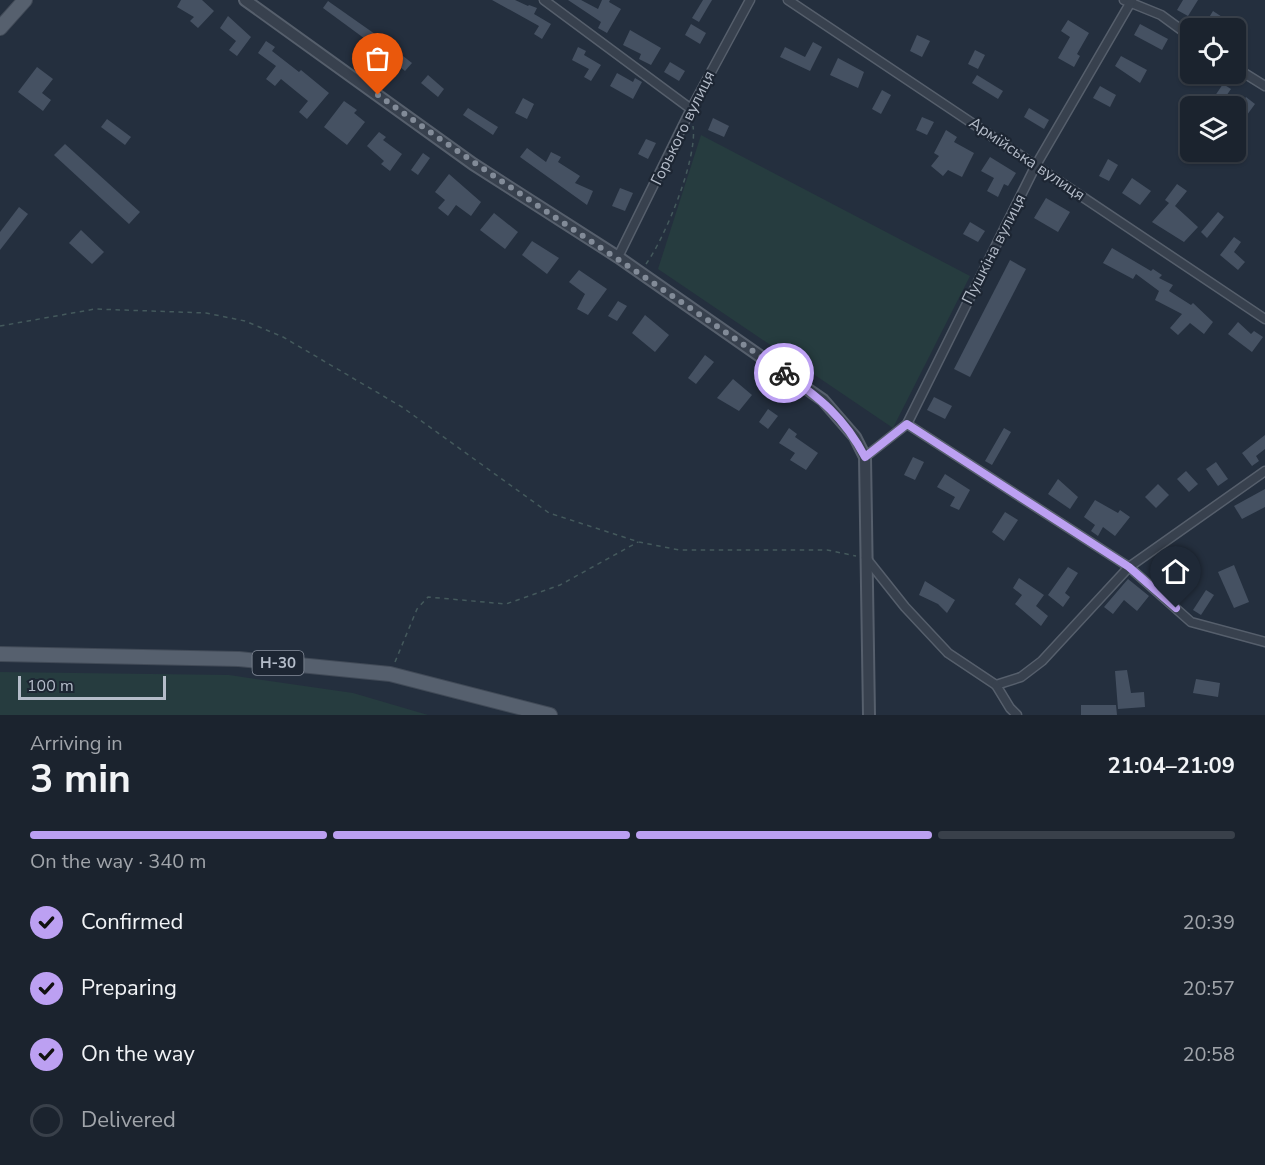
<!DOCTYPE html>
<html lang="en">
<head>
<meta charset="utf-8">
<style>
	body { margin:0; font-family:"Nunito Sans",sans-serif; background:#282f3a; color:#f1f3f6; height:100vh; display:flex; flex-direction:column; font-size:22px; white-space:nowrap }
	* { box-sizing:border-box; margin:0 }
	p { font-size:20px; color:#a0a4aa }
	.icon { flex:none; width:33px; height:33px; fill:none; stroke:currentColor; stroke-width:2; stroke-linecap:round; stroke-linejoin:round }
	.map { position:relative; height:715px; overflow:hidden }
	.side { display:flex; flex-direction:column; background:#1b232e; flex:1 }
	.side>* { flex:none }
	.controls { position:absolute; left:1180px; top:18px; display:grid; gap:12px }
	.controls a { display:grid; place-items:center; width:66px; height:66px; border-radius:9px; background:#1b232e; box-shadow:0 2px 4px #0004,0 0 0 2px #39404a; font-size:30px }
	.scale { position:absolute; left:18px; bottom:15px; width:148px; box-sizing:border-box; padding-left:6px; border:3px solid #b4bcc9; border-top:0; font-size:16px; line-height:21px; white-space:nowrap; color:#b4bcc9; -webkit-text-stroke:4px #1d2633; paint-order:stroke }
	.pin { position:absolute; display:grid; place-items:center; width:51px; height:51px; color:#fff; margin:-62px -26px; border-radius:50% 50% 50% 0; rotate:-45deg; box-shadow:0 0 6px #0007 }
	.pin .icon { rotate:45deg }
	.courier { position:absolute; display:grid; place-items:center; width:60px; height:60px; margin:-30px; border:4px solid #bca0f2; border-radius:50%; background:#fff; color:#222; box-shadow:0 2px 8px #0007 }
	.overview em { font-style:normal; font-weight:700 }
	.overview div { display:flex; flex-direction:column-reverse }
	.overview { display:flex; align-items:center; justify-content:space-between; height:102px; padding:0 30px }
	h1 { font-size:39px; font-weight:700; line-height:45px }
	.bar { display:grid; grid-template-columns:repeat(4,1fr); gap:9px 6px; align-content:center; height:72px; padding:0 30px }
	.bar i { height:8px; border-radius:4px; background:#39404a }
	.bar .on { background:#bca0f2 }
	.bar p { grid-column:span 4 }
	ol { padding:0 30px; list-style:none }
	li { display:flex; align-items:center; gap:18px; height:66px }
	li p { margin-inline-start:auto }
	li .icon { padding:6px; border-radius:50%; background:#bca0f2; color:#111; stroke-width:4 }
	li:last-child { color:#a0a4aa }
	li i { width:33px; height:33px; border:3px solid #39404a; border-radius:50% }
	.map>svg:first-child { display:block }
</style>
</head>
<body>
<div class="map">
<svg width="1265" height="715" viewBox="0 0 1265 715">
	<rect width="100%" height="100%" fill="#242f3e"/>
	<g fill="#263c3f">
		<polygon points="701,135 970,276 893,428 658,269"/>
		<polygon points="0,672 229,675 353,693 428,715 0,715"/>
	</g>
	<g fill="#455162">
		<polygon points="181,0 202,0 214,11 198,28 190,21 194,17 177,7"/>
		<polygon points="492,0 515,0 528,6 529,5 537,8 534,14 551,24 542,39 534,34 539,26"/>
		<polygon points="568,0 581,0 598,9 602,0 610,0 609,2 621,9 607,33 598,28 601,22"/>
		<polygon points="703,0 712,0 699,22 692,18"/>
		<polygon points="1183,0 1198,0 1188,16 1177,10"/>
		<polygon points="328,1 382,39 376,47 323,8"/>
		<polygon points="1213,11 1239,28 1212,28 1205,24"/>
		<polygon points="228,16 251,37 237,56 229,50 236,41 220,28"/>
		<polygon points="1068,20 1089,33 1077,54 1080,56 1074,67 1058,58 1070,37 1061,31"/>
		<polygon points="691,24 706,33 700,44 685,35"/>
		<polygon points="1140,24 1168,39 1162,50 1134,35"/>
		<polygon points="630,30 661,48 651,65 639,59 641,54 623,45"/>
		<polygon points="917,35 930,41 922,57 910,51"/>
		<polygon points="266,41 275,47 272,51 299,72 301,70 329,93 307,119 299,112 308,101 281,79 275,86 266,79 276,66 258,53"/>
		<polygon points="813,42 822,47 810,71 780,57 785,47 805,57"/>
		<polygon points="578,47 586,51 584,55 601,65 591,81 584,77 589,69 572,60"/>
		<polygon points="394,49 412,63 405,71 388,57"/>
		<polygon points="975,50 985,55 978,69 968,64"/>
		<polygon points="1121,56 1147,70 1140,83 1115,66"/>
		<polygon points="838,58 864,72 858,88 830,75"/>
		<polygon points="670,62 685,71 679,81 664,72"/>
		<polygon points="37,67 53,79 42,93 51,100 43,111 18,92"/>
		<polygon points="617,73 633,82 635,78 642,82 633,99 610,86"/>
		<polygon points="428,75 444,89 438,97 421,83"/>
		<polygon points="977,75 1003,91 998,99 972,83"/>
		<polygon points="1223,84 1231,89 1219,106 1208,106"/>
		<polygon points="1100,86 1116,95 1110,107 1093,98"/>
		<polygon points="882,90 891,95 881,114 872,109"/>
		<polygon points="1246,97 1255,104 1236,130 1236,111"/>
		<polygon points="523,98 534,104 527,119 515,113"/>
		<polygon points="344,101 357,110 354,113 365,122 347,145 324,127"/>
		<polygon points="468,108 498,127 493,135 463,115"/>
		<polygon points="1029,108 1049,120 1044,129 1024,117"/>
		<polygon points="922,117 934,122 927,135 916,130"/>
		<polygon points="713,118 729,126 724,137 708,130"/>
		<polygon points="107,119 131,137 125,145 101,127"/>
		<polygon points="946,130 957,137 954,142 974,153 962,177 948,170 943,176 931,166 939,156 934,153"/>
		<polygon points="379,132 386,137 383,140 402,154 390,171 381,164 384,161 367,146"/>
		<polygon points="646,139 656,143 648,159 638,154"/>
		<polygon points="65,144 140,212 129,224 54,155"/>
		<polygon points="527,148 546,162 551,152 561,157 558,162 580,176 575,183 593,191 587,205 520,157"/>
		<polygon points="423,153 430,158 418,175 411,170"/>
		<polygon points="990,157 1016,173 1008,186 1004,184 998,197 987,191 994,178 981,171"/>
		<polygon points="1108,159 1118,165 1109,181 1099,176"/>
		<polygon points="449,174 481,202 471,216 456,205 448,216 438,208 445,200 435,192"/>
		<polygon points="1132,178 1151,191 1140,205 1122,193"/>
		<polygon points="1177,184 1187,191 1175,206 1198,227 1184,242 1152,222 1169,203 1165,200"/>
		<polygon points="620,188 633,193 625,211 612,206"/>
		<polygon points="1046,198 1070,212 1058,232 1034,218"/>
		<polygon points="19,207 28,214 0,250 0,232"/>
		<polygon points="1218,212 1224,217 1207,238 1201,232"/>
		<polygon points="494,213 518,232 505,249 480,230"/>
		<polygon points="970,222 985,231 978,242 963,234"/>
		<polygon points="81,230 104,252 92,264 69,243"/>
		<polygon points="1234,237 1241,242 1234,252 1245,262 1238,270 1220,255"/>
		<polygon points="532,241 559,258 547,274 522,255"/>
		<polygon points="1112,248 1151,271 1153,269 1162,275 1159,278 1173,285 1169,291 1191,305 1193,303 1213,322 1204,334 1190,323 1178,335 1170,328 1182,314 1155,300 1159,291 1136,274 1133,279 1103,263"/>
		<polygon points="1010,260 1026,269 970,377 954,369"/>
		<polygon points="579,270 607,289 588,315 577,309 585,294 569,282"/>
		<polygon points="618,301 627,306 617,321 608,316"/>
		<polygon points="645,315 669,335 655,352 632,333"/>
		<polygon points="1238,322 1251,334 1254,331 1263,337 1252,352 1228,334"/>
		<polygon points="705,355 714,362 696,384 688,378"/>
		<polygon points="733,379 752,395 739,411 717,398"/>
		<polygon points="934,397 952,406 945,419 927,410"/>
		<polygon points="768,409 778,416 768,429 759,422"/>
		<polygon points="789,428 797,434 795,437 818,453 806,470 790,460 795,453 779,443"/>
		<polygon points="1004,428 1011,432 992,465 985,461"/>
		<polygon points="1265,435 1265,449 1256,456 1259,461 1252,466 1242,453"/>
		<polygon points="913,457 924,462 915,480 904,475"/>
		<polygon points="1216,462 1228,479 1218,486 1206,469"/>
		<polygon points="1186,471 1198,484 1189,492 1177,479"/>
		<polygon points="945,474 970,490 959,510 950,506 955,497 937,487"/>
		<polygon points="1058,479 1078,497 1070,509 1048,494"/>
		<polygon points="1158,484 1169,495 1156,508 1145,497"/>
		<polygon points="1265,489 1265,507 1242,519 1234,506"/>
		<polygon points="1095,500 1118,513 1120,510 1130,517 1115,536 1103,527 1098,536 1091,531 1095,525 1084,517"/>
		<polygon points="1005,512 1018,520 1004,541 992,532"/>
		<polygon points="1168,552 1179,567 1170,573 1159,558"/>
		<polygon points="1234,565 1249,602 1234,608 1218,572"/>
		<polygon points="1068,567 1078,573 1065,593 1070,597 1063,607 1048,595"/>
		<polygon points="1019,578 1044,595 1036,606 1048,616 1041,626 1015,604 1022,595 1013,588"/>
		<polygon points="1128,579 1149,596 1137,611 1124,600 1113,614 1104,607"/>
		<polygon points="925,581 955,600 947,613 938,604 919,595"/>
		<polygon points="1206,590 1214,595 1201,615 1193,610"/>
		<polygon points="1127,670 1131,693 1144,692 1145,707 1118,709 1115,671"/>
		<polygon points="1196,679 1220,683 1218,697 1193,693"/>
		<polygon points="1081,705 1116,705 1117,715 1081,715"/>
	</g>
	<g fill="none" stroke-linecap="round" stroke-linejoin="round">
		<g stroke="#565f6c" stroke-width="11">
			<g id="minor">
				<polyline points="544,0 691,109"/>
				<polyline points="788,0 1265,319"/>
				<polyline points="1124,0 1161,15 1191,37"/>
				<polyline points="1236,68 1265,86"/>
				<polyline points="618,257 691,109 750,0"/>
				<polyline points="907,424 1129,567 1191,622 1265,642"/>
				<polyline points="865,457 907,424 1036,165 1132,0"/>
				<polyline points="866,558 905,607 948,653 996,685 1021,677 1042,661 1129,567 1265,471"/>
				<polyline points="996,685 1010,708 1017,715"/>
			</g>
		</g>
		<g stroke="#565f6c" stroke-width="14">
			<polyline id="tertiary" points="245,0 473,164 618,257 823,400 855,437 865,457 869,715"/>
		</g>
		<g stroke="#414a57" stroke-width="16">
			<g id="primary">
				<polyline points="0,28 25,0"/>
				<polyline points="0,654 239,659 390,674 550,715"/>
			</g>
		</g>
		<g stroke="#44595c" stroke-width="1.5" stroke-dasharray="4.5 4.5" stroke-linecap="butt">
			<path d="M646 264C665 238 698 158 693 126"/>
			<polyline points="0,326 95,309 206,313 245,321 283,337 402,407 549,513 639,542 679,550 827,550 856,556"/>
			<polyline points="395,662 417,609 428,597 506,604 560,585 638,542"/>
		</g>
		<use href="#minor" stroke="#38414e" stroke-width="8"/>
		<use href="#tertiary" stroke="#38414e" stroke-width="10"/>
		<use href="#primary" stroke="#56606e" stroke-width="14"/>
	</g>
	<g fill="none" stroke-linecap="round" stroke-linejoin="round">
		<path stroke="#828b98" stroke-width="6" stroke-dasharray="0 10.8" d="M378 95C511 191 650 278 784 373"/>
		<path stroke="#bca0f2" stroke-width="8" d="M784 373C820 398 844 417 865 457L907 424 1129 567 1176 608"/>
	</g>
	<g text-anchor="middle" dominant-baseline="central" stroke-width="4.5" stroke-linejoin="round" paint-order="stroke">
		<rect fill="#1d2633" stroke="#878f9c" stroke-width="1.5" x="252.5" y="651" width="51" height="24" rx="4.5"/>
		<g font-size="15" font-weight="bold" fill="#b4bcc9">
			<text x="278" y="663">Н-30</text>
		</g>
		<g font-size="16" fill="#b4bcc9" stroke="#1d2633">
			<text transform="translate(683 128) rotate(-64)">Горького вулиця</text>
			<text transform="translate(1027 159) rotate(34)">Армійська вулиця</text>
			<text transform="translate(994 249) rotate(-63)">Пушкіна вулиця</text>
		</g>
	</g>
</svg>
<div class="controls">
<a><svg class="icon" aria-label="locate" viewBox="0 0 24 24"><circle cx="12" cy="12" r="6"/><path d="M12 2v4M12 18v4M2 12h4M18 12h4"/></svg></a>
<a><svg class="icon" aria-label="layers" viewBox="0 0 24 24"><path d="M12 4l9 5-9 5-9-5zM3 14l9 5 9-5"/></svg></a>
</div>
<div class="scale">100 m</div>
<div class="pin" style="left:378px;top:95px;background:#ea580c"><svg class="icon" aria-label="bag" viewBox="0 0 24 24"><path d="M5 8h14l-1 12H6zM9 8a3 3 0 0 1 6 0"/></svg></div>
<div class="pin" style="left:1176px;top:608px;background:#1f2937"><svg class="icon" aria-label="home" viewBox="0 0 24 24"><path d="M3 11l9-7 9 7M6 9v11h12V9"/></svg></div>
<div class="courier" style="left:784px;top:373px"><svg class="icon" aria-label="bike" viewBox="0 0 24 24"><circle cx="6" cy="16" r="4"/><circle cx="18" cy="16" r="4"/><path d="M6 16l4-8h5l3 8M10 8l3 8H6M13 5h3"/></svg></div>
</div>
<section class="side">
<div class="overview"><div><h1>3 min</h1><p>Arriving in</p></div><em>21:04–21:09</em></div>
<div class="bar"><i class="on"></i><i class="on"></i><i class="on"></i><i></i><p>On the way · 340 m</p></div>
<ol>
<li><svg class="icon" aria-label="check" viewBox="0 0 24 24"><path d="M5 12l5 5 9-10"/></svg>Confirmed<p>20:39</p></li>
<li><svg class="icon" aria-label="check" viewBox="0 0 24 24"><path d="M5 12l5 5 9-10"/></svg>Preparing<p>20:57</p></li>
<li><svg class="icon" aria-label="check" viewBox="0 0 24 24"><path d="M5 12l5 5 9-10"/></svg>On the way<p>20:58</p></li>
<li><i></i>Delivered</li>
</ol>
</section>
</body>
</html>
